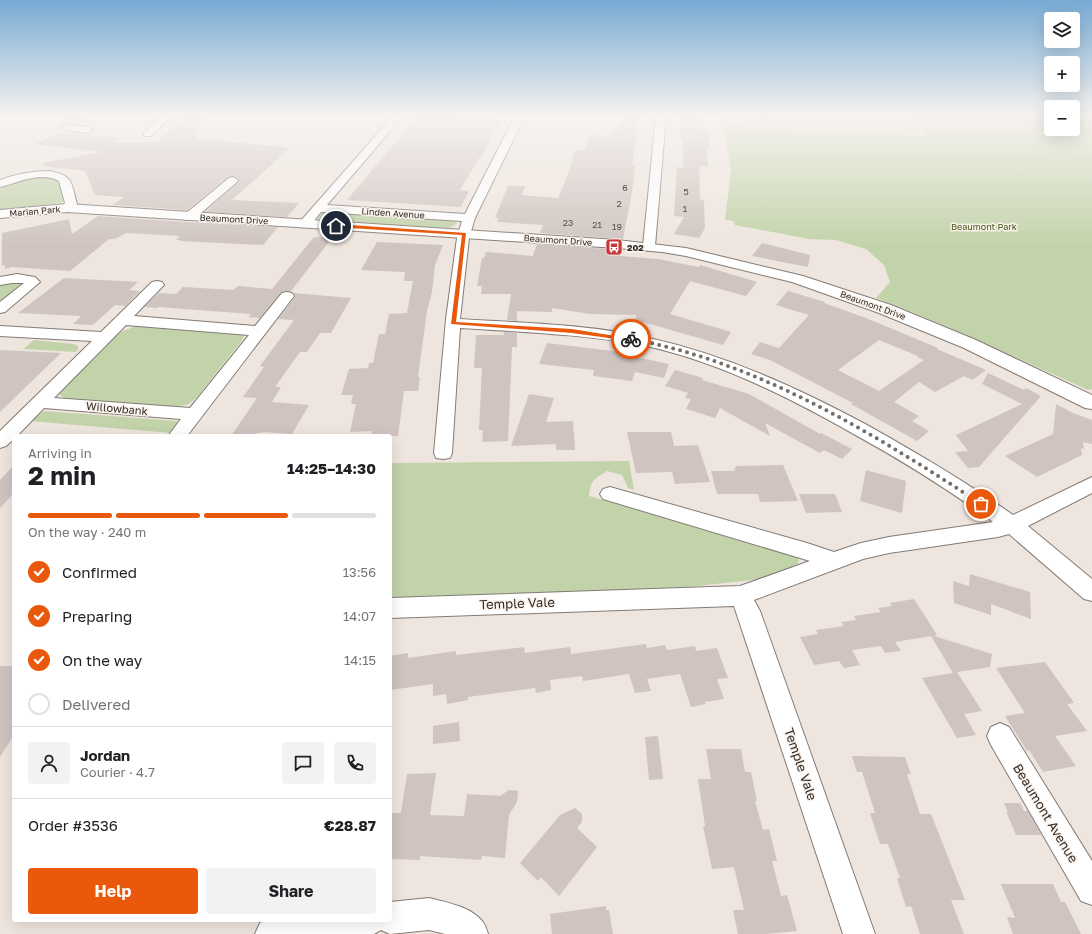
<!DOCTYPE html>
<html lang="en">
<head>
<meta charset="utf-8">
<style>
	body { margin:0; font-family:"Golos Text",sans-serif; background:#f2f2f2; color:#202124; height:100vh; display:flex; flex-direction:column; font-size:15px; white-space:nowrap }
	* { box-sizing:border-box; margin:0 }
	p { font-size:13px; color:#757577 }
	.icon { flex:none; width:22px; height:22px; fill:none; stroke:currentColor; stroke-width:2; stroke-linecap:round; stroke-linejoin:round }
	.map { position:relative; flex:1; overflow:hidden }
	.side { position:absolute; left:12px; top:434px; width:380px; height:488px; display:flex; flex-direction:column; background:#fff; border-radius:4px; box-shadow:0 4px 16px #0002 }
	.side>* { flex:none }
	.fabs { position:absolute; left:1044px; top:12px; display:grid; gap:8px }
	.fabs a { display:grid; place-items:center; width:36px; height:36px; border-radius:4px; background:#fff; box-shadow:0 4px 16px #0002; font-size:20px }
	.pin { position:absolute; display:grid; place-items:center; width:34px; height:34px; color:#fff; margin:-17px; border:2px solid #fff; border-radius:50%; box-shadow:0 1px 4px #0007 }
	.courier { position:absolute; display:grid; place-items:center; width:40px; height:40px; margin:-20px; border:3px solid #ea580c; border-radius:50%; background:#fff; color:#222; box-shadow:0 1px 5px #0007 }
	.headline em { font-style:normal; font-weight:700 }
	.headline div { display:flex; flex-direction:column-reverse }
	.headline { display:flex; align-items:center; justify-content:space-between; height:68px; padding:0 16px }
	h1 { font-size:26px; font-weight:700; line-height:30px }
	.bar { display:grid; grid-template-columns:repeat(4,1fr); gap:6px 4px; align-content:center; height:48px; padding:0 16px }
	.bar i { height:5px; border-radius:3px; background:#e0e0e0 }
	.bar .on { background:#ea580c }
	.bar p { grid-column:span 4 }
	.line { display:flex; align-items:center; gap:10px; padding:0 16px; border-top:1px solid #e0e0e0 }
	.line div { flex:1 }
	.round { display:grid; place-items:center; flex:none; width:42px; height:42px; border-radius:4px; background:#f2f2f2 }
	ol { padding:0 16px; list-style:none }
	li { display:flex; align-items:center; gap:12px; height:44px }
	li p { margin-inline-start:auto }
	li .icon { padding:4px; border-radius:50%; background:#ea580c; color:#fff; stroke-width:4 }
	li:last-child { color:#757577 }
	li i { width:22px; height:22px; border:2px solid #e0e0e0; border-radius:50% }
	.primary-button { display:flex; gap:8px; margin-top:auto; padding:8px 16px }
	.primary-button a { flex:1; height:46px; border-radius:4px; background:#ea580c; color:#fff; font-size:16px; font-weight:700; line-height:46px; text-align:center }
	.primary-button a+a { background:#f2f2f2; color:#202124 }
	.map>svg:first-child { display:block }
</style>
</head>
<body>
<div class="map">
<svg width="1092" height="934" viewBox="0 0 1092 934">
	<rect width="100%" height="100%" fill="#eee5de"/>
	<polygon fill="#eed9cb" points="722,116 916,116 918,122 915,122 916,124 919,125 925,137 724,126"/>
	<g fill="#c2d3aa">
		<path d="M42 116H86L75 126C67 125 61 129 53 128L61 125 65 117Z"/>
		<path d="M916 116H1051V129H1073V116H1092V389L1088 390C1018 359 948 325 876 298L890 282 884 265 866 249 836 240 809 239 735 225 733 221 725 220 731 170 723 126 924 136Z"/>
		<path d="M52 177 60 181 63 201 61 203 0 210V189C20 179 30 178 52 177Z"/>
		<polygon points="324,212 455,220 457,223 455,225 448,228 325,221 318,218"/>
		<polygon points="4,283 26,283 0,305 0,285"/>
		<polygon points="136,326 241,334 244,335 243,339 197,397 189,404 177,407 68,400 60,395 60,390 112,338 118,333"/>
		<polygon points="34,340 74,344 78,346 78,349 76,352 23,349"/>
		<polygon points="44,411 177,421 178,423 172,433 29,421"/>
		<path d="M629 461 634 490 628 488 622 475 607 471C595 479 590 480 589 496L785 552 797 556 799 561 797 565 760 579 689 587 390 599V463Z"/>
	</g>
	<g fill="#cfc4c0" fill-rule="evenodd">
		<polygon points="417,116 501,120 481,158 479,158 460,190 469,191 461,207 347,200"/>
		<polygon points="624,116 639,116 632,165 635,165 632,192 623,239 540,233 543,225 497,222 499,218 495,218 508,186 525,186 522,195 558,198 568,174 575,150 585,150 589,135 610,136 611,131 616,131 623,121"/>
		<polygon points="680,116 694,116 694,118 697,118 698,129 708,129 709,148 707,148 708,167 699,166 700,199 704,200 705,228 699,238 674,234 684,217 674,216 677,167 683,168 683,138 680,138"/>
		<polygon points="183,118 204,118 197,126 196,138 290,148 232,200 299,203 287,217 205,212 238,183 239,179 233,176 228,177 187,210 112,205 124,197 95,195 85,171 44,166 43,163 101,152 34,144 59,133 121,138 116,143 157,142"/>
		<polygon points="98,216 185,222 278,227 263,245 180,241 181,240 176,240 180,236 126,233 115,239 109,239 70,271 12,267 5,269 5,265 2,266 2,233 69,219 72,234"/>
		<polygon points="314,237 332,238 291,291 281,292 260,318 249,317 251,314 158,307 157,308 144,307 159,293 176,294 183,287 233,290 238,286 272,289"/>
		<polygon points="377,242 443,245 435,265 432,292 427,311 418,377 420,377 418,391 404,391 398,436 371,436 372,431 350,432 356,404 351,404 353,395 341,395 349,369 368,368 369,363 373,363 379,334 385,334 389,314 407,313 413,281 404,281 405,272 361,270"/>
		<polygon points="762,243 810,255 808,267 752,256"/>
		<polygon points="537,244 621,250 620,256 658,259 699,267 700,265 757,282 746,296 690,281 670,314 731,332 723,345 636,320 636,315 590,314 552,308 552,312 517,311 517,321 507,320 511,294 481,294 482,286 477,286 482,258 484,258 486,252 533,256"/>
		<polygon points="64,278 138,282 129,290 140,291 125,306 115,305 93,325 73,324 81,316 18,313"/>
		<path d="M788 291 825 302 824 303 866 318 938 348 937 349 986 370 973 380 964 376 935 392 919 382 894 402 919 416 912 421 929 431 917 441 851 404 853 403 770 360 751 354 760 342 779 348 809 315 776 305ZM879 340 918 356 917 357 924 360 879 391 838 370Z"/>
		<polygon points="294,293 351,298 331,333 320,333 307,352 300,352 275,387 281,387 272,402 309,405 292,434 265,432 257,433 255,436 231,436 257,398 243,397 264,367 260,366 294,320 278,319 295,297"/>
		<polygon points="504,332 517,333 517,347 512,347 508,441 482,442 483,430 479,430 482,368 474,368 476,335 504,335"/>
		<polygon points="547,343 637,354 636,357 669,364 664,378 635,372 632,381 593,376 594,370 539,364"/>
		<polygon points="0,350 61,353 0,412"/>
		<polygon points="675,370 703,378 702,380 749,394 820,434 821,433 852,449 842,459 824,450 820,453 765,423 770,436 720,408 715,418 686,409 691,399 685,398 688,393 665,386"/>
		<polygon points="988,373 1024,390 1026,388 1041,396 979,467 968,468 955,452 968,451 956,435 1022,404 982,384"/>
		<polygon points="529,394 554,398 546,422 573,421 575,450 556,450 556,444 511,446"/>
		<polygon points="1056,404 1073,413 1092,420 1092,444 1083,442 1084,449 1081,448 1082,455 1037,477 1005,456 1053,434"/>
		<polygon points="627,432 671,432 674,446 698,445 710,482 675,484 672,472 636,473"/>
		<polygon points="14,465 14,493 0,508 0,480"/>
		<polygon points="783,465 798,501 760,502 758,494 717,494 711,471 734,471 736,466"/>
		<polygon points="866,470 906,481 902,513 860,501"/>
		<polygon points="799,494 835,494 842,512 806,513"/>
		<polygon points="970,574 1030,592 1031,619 991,604 991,615 954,603 953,581 969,586"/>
		<polygon points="914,599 937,635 934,636 992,654 990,667 957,672 982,711 964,714 976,735 957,738 922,678 953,673 931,636 895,642 901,651 885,653 881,646 852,650 860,665 844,668 839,661 814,665 800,637 818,634 816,630 844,626 841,622 856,620 854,616 881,612 878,608 892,606 890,603"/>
		<polygon points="646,644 647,648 665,645 667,650 695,646 696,651 717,648 728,678 717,679 724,699 705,702 706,704 691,707 680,674 647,679 651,691 635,693 629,674 583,681 582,676 550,680 551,690 536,693 535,688 468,697 468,700 447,704 446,694 433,696 433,684 390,690 390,656 408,653 408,658 456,651 456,655 524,647 525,653 570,647 571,654"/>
		<polygon points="1045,662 1074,703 1067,704 1087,731 1055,736 1076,766 1043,772 1029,750 1027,751 1005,716 1025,713 996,668"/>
		<polygon points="0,666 14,666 14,735 0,757"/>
		<polygon points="459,722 460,741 433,744 433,726"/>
		<polygon points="658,736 663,779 649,780 645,737"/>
		<polygon points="706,749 741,749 745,772 751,772 757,801 755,801 763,830 769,829 777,861 772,861 781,896 787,895 797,931 766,934 738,934 733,910 744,910 734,867 712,869 703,826 705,826 698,779 711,779"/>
		<polygon points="852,756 905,757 911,774 907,774 920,814 931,814 965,900 951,900 964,934 920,934 911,906 906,907 897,878 900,878 888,844 880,844 870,813 875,813 862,772 857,772"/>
		<polygon points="436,773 430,815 464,816 467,794 500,796 509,790 518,791 517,802 509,815 505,858 482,856 481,860 420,856 420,860 390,859 390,813 401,813 407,774"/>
		<polygon points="1004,803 1020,803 1024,811 1028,811 1041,835 1016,835 1006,811 1008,812"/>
		<polygon points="575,808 582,814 582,822 577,828 597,847 559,896 541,877 538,881 520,863 560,815"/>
		<polygon points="1001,884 1053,884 1061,902 1065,902 1081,934 1013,934 1007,917 1015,918"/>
		<polygon points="606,906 606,910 609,910 613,934 552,934 550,914"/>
	</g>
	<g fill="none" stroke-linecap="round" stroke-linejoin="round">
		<g stroke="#837b75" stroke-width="2">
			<g id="street">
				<polygon points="162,116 172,116 151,136 145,136 143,134 145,132"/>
				<path d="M393 116H403L327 205 465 214 515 116H525L475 218 469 238 460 319C523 323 588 324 649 338 726 355 798 388 867 425 917 453 966 482 1013 515L1092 477V493L1028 526 1092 579V601L1084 599 1009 534 998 537 889 553 863 559 754 600 760 611 875 934H843L734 606 390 618V598L740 586 810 561 603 499 600 494 603 489 610 487 807 543 834 552 861 543 889 537 993 522C948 489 901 460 852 433 788 397 719 362 646 346 585 334 522 332 460 328L452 453 450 458 443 459 436 458 434 453 446 319 457 238 462 221 321 212C315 219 310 229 300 227L298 224Z"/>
				<polygon points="656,116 666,116 655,246 654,249 644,249 643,246"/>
				<polygon points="68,125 88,127 93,130 88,133 65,130 63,128 65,126"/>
				<path d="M50 171C74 176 71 183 77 204 73 210 70 212 63 210L61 208 65 203 59 181C40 171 18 183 0 187V180C16 174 33 171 50 171Z"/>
				<polygon points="233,177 238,180 237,182 193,220 185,220 183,217 185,214 229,178"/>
				<polygon points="17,274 35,277 40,282 5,312 0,313 0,302 24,283 12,283 0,285 0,277"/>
				<path d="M157 281 162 282 164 285 134 316 255 326 282 293 287 292 292 293 294 296 187 436H168L181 419 44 408 17 436H14V439L6 446 0 448V431L92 341 0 336V326L101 332 152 282ZM126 325 249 335 190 408 54 398Z"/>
				<polygon points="1000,723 1009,727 1092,861 1092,905 1081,901 991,745 987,736 991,727"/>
				<path d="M429 898C448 903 470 906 483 922 485 925 487 930 488 934H445L429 930 390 934 381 930 374 934H255L260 923 266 920H390V902Z"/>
			</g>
		</g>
		<g stroke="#837b75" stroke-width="2">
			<polygon id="secondary" points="67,204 617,240 686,248 803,276 891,305 976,340 1092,395 1092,409 1085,408 964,348 879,313 792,282 686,256 662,252 617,248 67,212 0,218 0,210"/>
		</g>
		<use href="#street" fill="#fff" fill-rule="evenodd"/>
		<use href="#secondary" fill="#fff" fill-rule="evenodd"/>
	</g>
	<linearGradient id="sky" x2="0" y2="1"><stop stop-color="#77aad4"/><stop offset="0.47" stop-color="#f7f3f0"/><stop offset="1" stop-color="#f7f3f0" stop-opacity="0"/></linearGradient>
	<rect width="1092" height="247" fill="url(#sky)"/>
	<polygon fill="#ea580c" points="336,224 466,233 456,322 572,329 634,339 631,341 572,333 451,324 462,235 334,227"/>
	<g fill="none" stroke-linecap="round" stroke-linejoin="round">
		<path stroke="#736e6a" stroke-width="4" stroke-dasharray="0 7.2" d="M631 339C758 362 875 434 981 504"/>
	</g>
	<defs>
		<g id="bus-square" transform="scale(0.9)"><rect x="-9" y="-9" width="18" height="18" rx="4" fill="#c7383a" stroke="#fbf2eb"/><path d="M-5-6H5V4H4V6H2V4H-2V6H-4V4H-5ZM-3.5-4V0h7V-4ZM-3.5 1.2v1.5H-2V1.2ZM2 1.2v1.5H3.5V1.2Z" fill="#fff"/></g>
	</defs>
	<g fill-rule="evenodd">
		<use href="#bus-square" x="614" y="247"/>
	</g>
	<g text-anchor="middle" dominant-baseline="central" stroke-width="3" stroke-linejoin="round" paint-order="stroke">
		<g font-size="9" fill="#585450">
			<text x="625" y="187">6</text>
			<text x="686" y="191">5</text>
			<text x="619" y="203">2</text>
			<text x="685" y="208">1</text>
			<text x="568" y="222">23</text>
			<text x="597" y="224">21</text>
			<text x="617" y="226">19</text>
		</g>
		<g font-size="9" fill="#312e2b" stroke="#fbf2eb">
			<text transform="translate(35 211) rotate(-5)">Marian Park</text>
			<text transform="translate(393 213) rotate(4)">Linden Avenue</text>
			<text transform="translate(234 219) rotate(3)">Beaumont Drive</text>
			<text transform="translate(558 240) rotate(4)">Beaumont Drive</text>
			<text transform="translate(873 305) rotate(20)">Beaumont Drive</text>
		</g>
		<g font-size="9" fill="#425614" stroke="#fbf2eb">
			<text x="984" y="226">Beaumont Park</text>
		</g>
		<g font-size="9" font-weight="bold" fill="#312e2b" stroke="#fbf2eb" text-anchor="start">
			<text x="627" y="247">202</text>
		</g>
		<g font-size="11" fill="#312e2b" stroke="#fbf2eb">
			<text transform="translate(117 408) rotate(5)">Willowbank</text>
		</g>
		<g font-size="13" fill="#312e2b" stroke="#fbf2eb">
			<text transform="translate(517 603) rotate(-2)">Temple Vale</text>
			<text transform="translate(801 764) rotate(71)">Temple Vale</text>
			<text transform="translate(1046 813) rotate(59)">Beaumont Avenue</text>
		</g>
	</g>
</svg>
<div class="fabs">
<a><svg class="icon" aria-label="layers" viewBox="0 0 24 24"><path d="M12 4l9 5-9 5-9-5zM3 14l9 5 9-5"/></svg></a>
<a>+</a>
<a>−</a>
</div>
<div class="pin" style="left:981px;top:504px;background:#ea580c"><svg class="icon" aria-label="bag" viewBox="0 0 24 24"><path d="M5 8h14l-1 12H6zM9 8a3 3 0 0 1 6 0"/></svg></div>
<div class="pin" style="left:336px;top:226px;background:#1f2937"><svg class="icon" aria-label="home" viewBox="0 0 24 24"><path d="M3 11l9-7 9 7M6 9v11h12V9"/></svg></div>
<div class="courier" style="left:631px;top:339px"><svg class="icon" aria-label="bike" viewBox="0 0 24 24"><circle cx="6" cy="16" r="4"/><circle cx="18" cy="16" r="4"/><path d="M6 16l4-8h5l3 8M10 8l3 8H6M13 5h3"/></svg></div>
<section class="side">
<div class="headline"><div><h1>2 min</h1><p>Arriving in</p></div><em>14:25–14:30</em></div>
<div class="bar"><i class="on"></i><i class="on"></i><i class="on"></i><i></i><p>On the way · 240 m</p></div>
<ol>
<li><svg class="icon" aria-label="check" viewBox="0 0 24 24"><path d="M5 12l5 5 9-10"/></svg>Confirmed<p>13:56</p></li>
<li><svg class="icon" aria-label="check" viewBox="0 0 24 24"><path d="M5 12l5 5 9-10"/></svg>Preparing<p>14:07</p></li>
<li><svg class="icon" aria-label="check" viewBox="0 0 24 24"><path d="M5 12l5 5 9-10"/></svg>On the way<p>14:15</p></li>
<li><i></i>Delivered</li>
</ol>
<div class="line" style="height:72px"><a class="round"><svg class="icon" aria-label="person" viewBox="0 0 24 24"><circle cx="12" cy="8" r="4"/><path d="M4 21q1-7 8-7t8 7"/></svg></a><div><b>Jordan</b><p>Courier · 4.7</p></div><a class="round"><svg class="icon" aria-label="chat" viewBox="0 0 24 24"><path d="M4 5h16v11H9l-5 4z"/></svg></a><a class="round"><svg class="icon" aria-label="phone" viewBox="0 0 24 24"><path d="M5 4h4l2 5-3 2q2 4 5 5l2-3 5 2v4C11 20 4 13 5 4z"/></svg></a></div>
<div class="line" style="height:52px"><div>Order #3536</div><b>€28.87</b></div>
<div class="primary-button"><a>Help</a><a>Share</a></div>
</section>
</div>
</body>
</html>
